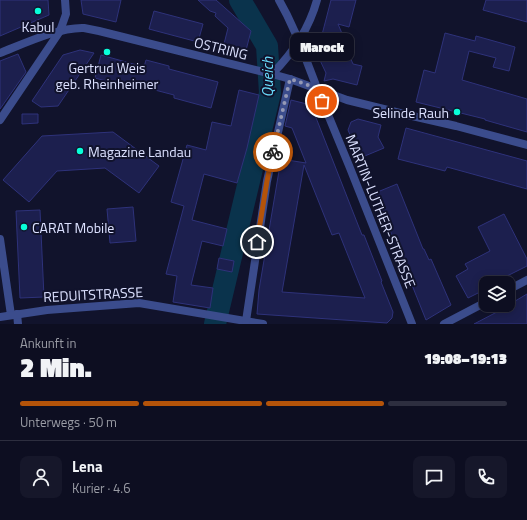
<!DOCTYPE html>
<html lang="de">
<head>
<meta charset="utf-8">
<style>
	body { margin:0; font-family:"Titillium Web",sans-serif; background:#16172a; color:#f1f3f6; height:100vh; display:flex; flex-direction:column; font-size:15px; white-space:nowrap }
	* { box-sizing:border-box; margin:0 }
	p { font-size:13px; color:#9a9ca5 }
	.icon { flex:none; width:22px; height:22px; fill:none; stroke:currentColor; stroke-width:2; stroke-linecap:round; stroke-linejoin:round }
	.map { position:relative; height:324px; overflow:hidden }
	.details { display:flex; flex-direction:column; background:#0d0e21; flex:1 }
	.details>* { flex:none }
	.fabs { position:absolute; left:479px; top:276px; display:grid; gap:8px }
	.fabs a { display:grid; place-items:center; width:36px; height:36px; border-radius:8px; background:#0d0e21; box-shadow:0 2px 10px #0003,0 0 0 1px #2d2e3f; font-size:20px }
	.pin { position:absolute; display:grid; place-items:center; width:34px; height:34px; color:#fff; margin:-17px; border:2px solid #fff; border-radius:50%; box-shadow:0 1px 4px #0007 }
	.courier { position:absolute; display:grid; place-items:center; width:40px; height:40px; margin:-20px; border:3px solid #b45309; border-radius:50%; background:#fff; color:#222; box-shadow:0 1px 5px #0007 }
	.bubble { position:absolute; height:28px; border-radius:8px; background:#0d0e21; box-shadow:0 2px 10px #0003,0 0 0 1px #2d2e3f; font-size:13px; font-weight:800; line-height:28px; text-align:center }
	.overview em { font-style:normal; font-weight:800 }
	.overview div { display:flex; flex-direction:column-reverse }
	.overview { display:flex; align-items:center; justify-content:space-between; height:68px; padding:0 20px }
	h1 { font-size:26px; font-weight:800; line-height:30px }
	.bar { display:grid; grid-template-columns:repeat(4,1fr); gap:6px 4px; align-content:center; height:48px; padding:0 20px }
	.bar i { height:5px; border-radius:3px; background:#2d2e3f }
	.bar .selected { background:#b45309 }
	.bar p { grid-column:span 4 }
	.line { display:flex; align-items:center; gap:10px; padding:0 20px; border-top:1px solid #2d2e3f }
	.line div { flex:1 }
	.round { display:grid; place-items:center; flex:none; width:42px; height:42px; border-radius:8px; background:#16172a }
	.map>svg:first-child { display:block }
</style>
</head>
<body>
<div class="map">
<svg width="527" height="324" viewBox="0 0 527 324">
	<rect width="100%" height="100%" fill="#11132c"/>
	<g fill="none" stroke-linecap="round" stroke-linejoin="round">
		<polyline stroke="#0a334c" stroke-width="22" points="215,324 270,93 267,46 240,0"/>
	</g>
	<g fill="#1c1f4e" stroke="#2e327a" fill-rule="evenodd">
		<polygon points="0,0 48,0 49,15 0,36"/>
		<polygon points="81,0 121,0 116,22 83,14"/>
		<polygon points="198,0 216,0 251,31 245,54 223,48 228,28 215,16 216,13 210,11"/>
		<polygon points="331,0 356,0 349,27 338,24 346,43 344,43 353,64 362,66 357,85 333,79 324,81 326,73 317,54"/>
		<polygon points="486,0 527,0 527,22 483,10"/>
		<polygon points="154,11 203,24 198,42 149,29"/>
		<polygon points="445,33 475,41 476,36 515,47 509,71 493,67 496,58 469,51 462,80 527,99 527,132 485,120 485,119 416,102 424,70 435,73"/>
		<polygon points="80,50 94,53 58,106 41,107 32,101 63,55"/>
		<polygon points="18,54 26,72 0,109 0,61"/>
		<polygon points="101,55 144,67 146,60 169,66 169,69 218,82 211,108 174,98 174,95 132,84 131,88 95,78"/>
		<polygon points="239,90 259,95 247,148 237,183 204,174 192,220 227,229 223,246 202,241 191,285 213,288 210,308 173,302 177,276 166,274 184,206 171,202 187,145 206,150 212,122 231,126"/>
		<path d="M291 100 311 105 362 235H364L382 281 381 282 393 312 392 318 387 323 257 314 259 290 281 159 306 163 292 128 285 126ZM304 165 332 235 339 233 365 298 282 292Z"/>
		<polygon points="22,114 38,114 38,123 22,124"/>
		<polygon points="358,119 381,125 378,137 384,148 360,158 348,130 351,122"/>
		<polygon points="406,128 527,161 527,189 447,167 445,171 398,159"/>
		<polygon points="113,132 159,166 139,193 105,168 57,171 29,202 3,180 42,136"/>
		<polygon points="397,184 423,249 424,249 429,260 431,259 451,305 426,320 375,193"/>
		<polygon points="133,207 136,241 110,243 107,209"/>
		<polygon points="40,210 44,297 20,298 16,211"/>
		<polygon points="504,214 527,259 527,266 493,283 486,283 486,289 468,298 456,276 468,269 465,264 490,251 478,227"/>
		<polygon points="219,258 234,261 232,272 217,269"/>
		<polygon points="527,294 527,324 474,324 495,313"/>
	</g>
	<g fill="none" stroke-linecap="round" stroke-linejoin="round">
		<g stroke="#3b4c8c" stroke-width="8">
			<polyline points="279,0 287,15 299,41 317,88 350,168 412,324"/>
			<path d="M0 53C23 44 59 27 84 28 89 29 94 30 99 31L272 74 290 79 347 100 408 115 456 126 527 145"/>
			<path d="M272 74C293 53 309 29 317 0"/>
			<polyline points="0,120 60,31 66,14 65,0"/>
			<polyline points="0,239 11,315"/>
			<polyline points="508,290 527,280"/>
			<polyline points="17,314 18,324"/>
			<polyline points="0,317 47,310 139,303 263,324"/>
			<polyline points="246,321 267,181 290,79"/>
			<polyline points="444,324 486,302"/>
		</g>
	</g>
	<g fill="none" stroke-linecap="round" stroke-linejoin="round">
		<polyline stroke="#9599b5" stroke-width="4" stroke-dasharray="0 7.2" points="273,152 290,79 317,88 322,101"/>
		<polyline stroke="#b45309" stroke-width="5" points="257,242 267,181 273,152"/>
	</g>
	<g fill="#08ffda" stroke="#11132c" stroke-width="1.5">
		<circle cx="38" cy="11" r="4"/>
		<circle cx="107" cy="52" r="4"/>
		<circle cx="457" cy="112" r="4"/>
		<circle cx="80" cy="151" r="4"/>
		<circle cx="24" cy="227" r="4"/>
	</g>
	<g text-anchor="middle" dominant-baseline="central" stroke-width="4" stroke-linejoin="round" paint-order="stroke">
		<g font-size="14" fill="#dce1ff" stroke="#11132c">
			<text x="38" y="26">Kabul</text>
			<text x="107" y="67">Gertrud Weis<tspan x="107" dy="16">geb. Rheinheimer</tspan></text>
			<text x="449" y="112" text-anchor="end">Selinde Rauh</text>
			<text x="88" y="151" text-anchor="start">Magazine Landau</text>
			<text x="32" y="227" text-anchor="start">CARAT Mobile</text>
		</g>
		<g font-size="14" fill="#dce1ff" stroke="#11132c">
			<text transform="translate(221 48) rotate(14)">OSTRING</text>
			<text transform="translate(381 211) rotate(68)">MARTIN-LUTHER-STRASSE</text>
			<text transform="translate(93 294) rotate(-3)">REDUITSTRASSE</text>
		</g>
		<g font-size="15" font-style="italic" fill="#6adfff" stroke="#11132c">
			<text transform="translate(267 77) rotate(-90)">Queich</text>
		</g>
	</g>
</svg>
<div class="fabs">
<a><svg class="icon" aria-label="layers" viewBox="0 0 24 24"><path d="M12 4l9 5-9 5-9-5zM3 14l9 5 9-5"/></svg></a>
</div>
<div class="pin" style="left:322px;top:101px;background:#ea580c"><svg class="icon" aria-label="bag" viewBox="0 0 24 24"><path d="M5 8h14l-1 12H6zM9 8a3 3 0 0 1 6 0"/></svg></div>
<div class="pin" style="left:257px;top:242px;background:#1f2937"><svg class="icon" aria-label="home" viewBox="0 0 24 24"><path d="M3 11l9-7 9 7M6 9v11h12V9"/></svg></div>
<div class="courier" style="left:273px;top:152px"><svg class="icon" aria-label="bike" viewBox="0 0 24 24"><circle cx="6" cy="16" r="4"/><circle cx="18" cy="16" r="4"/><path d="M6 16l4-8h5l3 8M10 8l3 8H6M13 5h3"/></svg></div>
<div class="bubble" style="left:290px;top:33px;width:64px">Marock</div>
</div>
<section class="details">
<div class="overview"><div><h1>2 Min.</h1><p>Ankunft in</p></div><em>19:08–19:13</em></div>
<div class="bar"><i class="selected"></i><i class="selected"></i><i class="selected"></i><i></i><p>Unterwegs · 50 m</p></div>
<div class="line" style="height:72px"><a class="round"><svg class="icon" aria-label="person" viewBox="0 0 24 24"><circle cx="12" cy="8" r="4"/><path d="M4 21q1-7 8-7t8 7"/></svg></a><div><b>Lena</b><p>Kurier · 4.6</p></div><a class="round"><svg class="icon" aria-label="chat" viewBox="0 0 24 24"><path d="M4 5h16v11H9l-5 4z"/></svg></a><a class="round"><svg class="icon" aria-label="phone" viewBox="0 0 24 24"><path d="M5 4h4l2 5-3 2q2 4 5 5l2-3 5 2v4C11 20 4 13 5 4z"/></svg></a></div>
</section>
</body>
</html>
